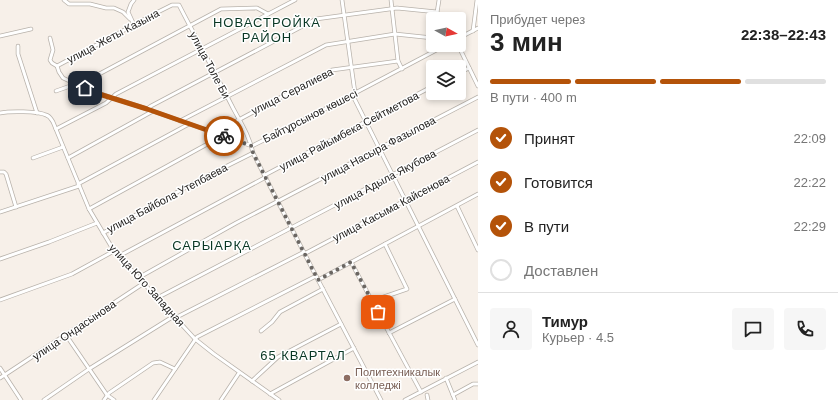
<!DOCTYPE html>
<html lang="ru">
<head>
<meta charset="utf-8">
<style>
	body { margin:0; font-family:Helvetica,sans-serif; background:#f6f6f6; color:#222; height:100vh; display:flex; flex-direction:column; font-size:15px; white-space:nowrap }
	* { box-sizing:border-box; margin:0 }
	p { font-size:13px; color:#767676 }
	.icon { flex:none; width:22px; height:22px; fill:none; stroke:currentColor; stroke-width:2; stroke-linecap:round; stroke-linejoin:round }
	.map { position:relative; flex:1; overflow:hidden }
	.panel { display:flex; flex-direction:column; background:#fff; width:360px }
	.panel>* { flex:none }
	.needle { width:26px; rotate:98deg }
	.controls { position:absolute; left:426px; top:12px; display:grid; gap:8px }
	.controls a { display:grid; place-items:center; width:40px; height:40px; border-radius:4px; background:#fff; box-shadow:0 2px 6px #0003; font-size:20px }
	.pin { position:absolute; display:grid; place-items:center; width:34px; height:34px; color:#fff; margin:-17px; border-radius:8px; box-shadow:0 2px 6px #0006 }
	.courier { position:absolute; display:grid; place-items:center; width:40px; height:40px; margin:-20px; border:3px solid #b45309; border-radius:50%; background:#fff; color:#222; box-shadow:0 1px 5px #0007 }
	.overview em { font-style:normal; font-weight:600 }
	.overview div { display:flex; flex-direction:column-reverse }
	.overview { display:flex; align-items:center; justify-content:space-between; height:68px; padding:0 12px }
	h1 { font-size:26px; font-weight:600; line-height:30px }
	.bar { display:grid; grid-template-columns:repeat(4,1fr); gap:6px 4px; align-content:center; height:48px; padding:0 12px }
	.bar i { height:5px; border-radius:3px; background:#e0e0e0 }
	.bar .active { background:#b45309 }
	.bar p { grid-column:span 4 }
	.line { display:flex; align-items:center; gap:10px; padding:0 12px; border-top:1px solid #e0e0e0 }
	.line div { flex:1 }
	.round { display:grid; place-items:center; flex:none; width:42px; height:42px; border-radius:4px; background:#f6f6f6 }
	ol { padding:0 12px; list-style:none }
	li { display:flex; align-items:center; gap:12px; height:44px }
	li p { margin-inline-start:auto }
	li .icon { padding:4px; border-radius:50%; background:#b45309; color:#fff; stroke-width:4 }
	li:last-child { color:#767676 }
	li i { width:22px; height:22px; border:2px solid #e0e0e0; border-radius:50% }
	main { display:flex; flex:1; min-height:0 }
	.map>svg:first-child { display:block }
</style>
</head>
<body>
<main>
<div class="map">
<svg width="478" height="400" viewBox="0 0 478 400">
	<rect width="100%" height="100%" fill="#f7f0e9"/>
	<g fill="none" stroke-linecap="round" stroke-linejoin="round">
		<g stroke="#b8b2ab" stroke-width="4.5">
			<g id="minor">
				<polyline points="64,0 69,4 90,4 106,8 114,8 123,12 130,19"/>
				<polyline points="342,0 355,93"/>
				<polyline points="391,0 398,61 402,69"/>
				<polyline points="436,19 439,0"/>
				<polyline points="134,25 128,12 131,4 134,0"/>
				<polyline points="473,31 477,0"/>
				<polyline points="0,36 31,29"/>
				<polyline points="50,38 53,50 50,60 52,63 57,66"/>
				<polyline points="459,38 478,28"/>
				<polyline points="458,45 478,86"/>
				<polyline points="18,46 18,54 37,113"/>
				<polyline points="459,73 469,68"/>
				<polyline points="85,88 84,84 88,80 221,9 257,8 268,14"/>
				<polyline points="56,91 76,84"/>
				<polyline points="352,94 478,345"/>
				<polyline points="147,109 151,106 316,19 397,8 437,12"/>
				<path d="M0 113C9 111 38 111 46 115 50 116 51 119 53 122L89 209 114 251 195 339 214 354 279 400"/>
				<polyline points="180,121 326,45 395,34 433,38"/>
				<polyline points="56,129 106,103 116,94 295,0"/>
				<polyline points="214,133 332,70 398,61"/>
				<polyline points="33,158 63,147"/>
				<polyline points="68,158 153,111"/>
				<polyline points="0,172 4,172 6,174 16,207"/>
				<polyline points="265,175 433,86"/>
				<polyline points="78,184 189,124"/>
				<polyline points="457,206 478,250"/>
				<polyline points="89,209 222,136"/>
				<polyline points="0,212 79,186"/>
				<polyline points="103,233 201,179 253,153"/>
				<polyline points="304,254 478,162"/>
				<polyline points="119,256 266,177"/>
				<polyline points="0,259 49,242 97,223"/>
				<polyline points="351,262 421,392"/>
				<polyline points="138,278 236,223 478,97"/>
				<polyline points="318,280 478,194"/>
				<polyline points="157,298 478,130"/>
				<polyline points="0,300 72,274 114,251"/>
				<polyline points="372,301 407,289 385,244"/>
				<polyline points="175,318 304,252"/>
				<polyline points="261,331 272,322 280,312 323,289"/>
				<polyline points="389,333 455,299"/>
				<polyline points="66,335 107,395 114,400"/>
				<polyline points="0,368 21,400"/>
				<polyline points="0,378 144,283"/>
				<polyline points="446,378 455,400"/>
				<polyline points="252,381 278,357 341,324"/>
				<polyline points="270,394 354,348"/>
				<polyline points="427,395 428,400"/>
				<polyline points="453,395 473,384 478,384"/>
				<polyline points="44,400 89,369 174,316"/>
				<polyline points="104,400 109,393 153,363 160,362 175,369"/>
				<polyline points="154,400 197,337 316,276"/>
				<polyline points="221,400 239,373"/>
				<path d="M381 400 316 276 253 153C250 137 241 123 233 108 216 74 197 40 179 5H172L158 12 57 66 59 72 63 78 91 91 147 109 252 146 304 120 446 45"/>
				<polyline points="405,400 478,362"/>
			</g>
		</g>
		<use href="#minor" stroke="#fff" stroke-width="3"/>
	</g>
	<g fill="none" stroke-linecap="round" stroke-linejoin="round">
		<polyline stroke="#6a6662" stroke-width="4" stroke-dasharray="0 7.2" points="224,136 252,146 253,153 318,280 351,262 378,312"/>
		<polyline stroke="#b45309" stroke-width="5" points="85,88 96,93 147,109 224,136"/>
	</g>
	<circle fill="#8d6e63" stroke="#fff" stroke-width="1.5" cx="347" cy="378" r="4"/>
	<g text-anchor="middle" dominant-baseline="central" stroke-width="3" stroke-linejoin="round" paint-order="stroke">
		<g font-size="11" fill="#1e1c1a" stroke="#fff">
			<text transform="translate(113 36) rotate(-28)">улица Жеты Казына</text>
			<text transform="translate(210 65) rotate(62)">улица Толе Би</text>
			<text transform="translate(292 91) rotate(-27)">улица Сералиева</text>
			<text transform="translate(310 116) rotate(-27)">Байтұрсынов көшесі</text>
			<text transform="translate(349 131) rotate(-28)">улица Райымбека Сейтметова</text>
			<text transform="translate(378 149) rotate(-28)">улица Насыра Фазылова</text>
			<text transform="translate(385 179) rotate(-28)">улица Адыла Якубова</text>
			<text transform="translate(167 198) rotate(-28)">улица Байбола Утепбаева</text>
			<text transform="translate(391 208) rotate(-28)">улица Касыма Кайсенова</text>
			<text transform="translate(147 285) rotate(48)">улица Юго Западная</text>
			<text transform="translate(74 330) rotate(-34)">улица Ондасынова</text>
		</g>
		<g font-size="11" fill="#785e54" stroke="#fff" text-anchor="start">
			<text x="355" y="372">Политехникалык<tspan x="355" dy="13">колледжі</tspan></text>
		</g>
		<g font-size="13" letter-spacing="1" fill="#093724" stroke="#fff">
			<text x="267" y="22">НОВАСТРОЙКА<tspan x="267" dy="15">РАЙОН</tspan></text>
			<text x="212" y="245">САРЫАРҚА</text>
			<text x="303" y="355">65 КВАРТАЛ</text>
		</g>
	</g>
</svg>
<div class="controls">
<a><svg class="needle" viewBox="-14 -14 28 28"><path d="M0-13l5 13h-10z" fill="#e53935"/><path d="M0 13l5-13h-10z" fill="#767676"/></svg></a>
<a><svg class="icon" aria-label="layers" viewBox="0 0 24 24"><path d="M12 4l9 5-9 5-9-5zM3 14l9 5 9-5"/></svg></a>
</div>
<div class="pin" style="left:378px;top:312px;background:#ea580c"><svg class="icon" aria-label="bag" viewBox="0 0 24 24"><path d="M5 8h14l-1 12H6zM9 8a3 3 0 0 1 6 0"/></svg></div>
<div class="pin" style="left:85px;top:88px;background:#1f2937"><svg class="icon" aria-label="home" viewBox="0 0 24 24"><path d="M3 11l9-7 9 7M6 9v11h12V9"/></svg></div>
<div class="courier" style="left:224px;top:136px"><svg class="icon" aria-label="bike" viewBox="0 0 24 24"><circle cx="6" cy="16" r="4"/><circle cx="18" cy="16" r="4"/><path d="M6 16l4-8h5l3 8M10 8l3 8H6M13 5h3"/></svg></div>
</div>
<section class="panel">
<div class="overview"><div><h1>3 мин</h1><p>Прибудет через</p></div><em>22:38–22:43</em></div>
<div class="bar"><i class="active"></i><i class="active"></i><i class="active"></i><i></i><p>В пути · 400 m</p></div>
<ol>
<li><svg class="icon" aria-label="check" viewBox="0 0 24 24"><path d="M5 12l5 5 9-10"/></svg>Принят<p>22:09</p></li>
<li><svg class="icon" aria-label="check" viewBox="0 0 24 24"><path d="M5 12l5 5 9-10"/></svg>Готовится<p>22:22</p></li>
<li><svg class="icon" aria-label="check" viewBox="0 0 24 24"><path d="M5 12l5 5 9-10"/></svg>В пути<p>22:29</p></li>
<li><i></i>Доставлен</li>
</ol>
<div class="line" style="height:72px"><a class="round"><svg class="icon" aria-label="person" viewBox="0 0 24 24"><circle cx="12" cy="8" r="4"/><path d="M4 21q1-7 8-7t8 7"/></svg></a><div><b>Тимур</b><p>Курьер · 4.5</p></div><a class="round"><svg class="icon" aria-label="chat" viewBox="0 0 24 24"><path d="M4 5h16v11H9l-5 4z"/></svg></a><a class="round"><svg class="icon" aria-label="phone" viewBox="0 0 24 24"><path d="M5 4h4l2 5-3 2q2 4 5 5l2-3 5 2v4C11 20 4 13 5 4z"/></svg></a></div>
</section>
</main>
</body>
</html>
